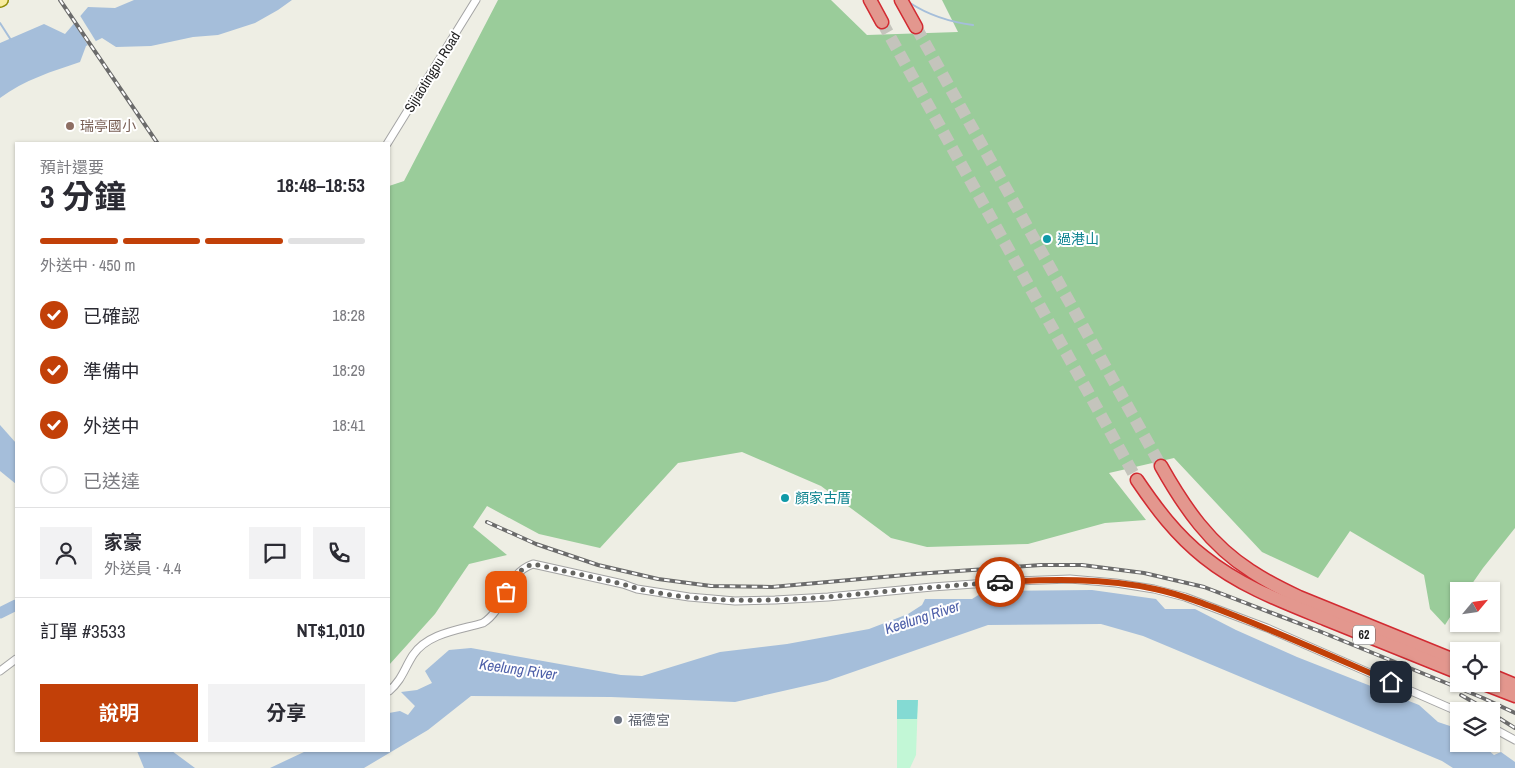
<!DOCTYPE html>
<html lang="zh-TW">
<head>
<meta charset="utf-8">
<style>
	body { margin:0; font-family:"Archivo Narrow","Noto Sans TC",sans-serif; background:#f2f2f3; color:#2b2b33; height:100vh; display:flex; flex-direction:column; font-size:19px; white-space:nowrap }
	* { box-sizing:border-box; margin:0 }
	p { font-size:16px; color:#7c7c81 }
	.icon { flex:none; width:28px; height:28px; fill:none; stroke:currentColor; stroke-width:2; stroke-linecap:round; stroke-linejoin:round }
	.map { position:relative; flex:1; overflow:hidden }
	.sheet { position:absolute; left:15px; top:142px; width:375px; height:610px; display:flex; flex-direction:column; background:#fff; border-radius:0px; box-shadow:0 1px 4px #0004 }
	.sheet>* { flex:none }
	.needle { width:32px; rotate:61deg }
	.fabs { position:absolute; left:1450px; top:582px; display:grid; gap:10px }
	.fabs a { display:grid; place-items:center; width:50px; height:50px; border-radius:0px; background:#fff; box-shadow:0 1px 4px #0004; font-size:25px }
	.pin { position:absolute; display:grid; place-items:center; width:42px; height:42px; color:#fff; margin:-21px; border-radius:10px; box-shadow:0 2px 8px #0006 }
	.courier { position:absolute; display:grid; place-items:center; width:50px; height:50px; margin:-25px; border:4px solid #c24008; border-radius:50%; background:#fff; color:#222; box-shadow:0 1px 6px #0007 }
	.summary em { font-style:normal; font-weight:700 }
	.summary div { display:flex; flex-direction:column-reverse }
	.summary { display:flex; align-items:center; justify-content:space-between; height:85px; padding:0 25px }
	h1 { font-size:32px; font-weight:700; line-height:38px }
	.bar { display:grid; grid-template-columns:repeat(4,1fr); gap:8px 5px; align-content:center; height:60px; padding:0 25px }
	.bar i { height:6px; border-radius:4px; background:#e1e1e2 }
	.bar .on { background:#c24008 }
	.bar p { grid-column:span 4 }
	.line { display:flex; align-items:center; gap:12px; padding:0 25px; border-top:1px solid #e1e1e2 }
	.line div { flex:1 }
	.round { display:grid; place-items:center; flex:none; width:52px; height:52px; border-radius:0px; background:#f2f2f3 }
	ol { padding:0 25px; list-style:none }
	li { display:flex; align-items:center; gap:15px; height:55px }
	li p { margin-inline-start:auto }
	li .icon { padding:5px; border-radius:50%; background:#c24008; color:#fff; stroke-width:4 }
	li:last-child { color:#7c7c81 }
	li i { width:28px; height:28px; border:2px solid #e1e1e2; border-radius:50% }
	.button { display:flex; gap:10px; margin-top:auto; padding:10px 25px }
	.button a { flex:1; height:58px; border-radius:0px; background:#c24008; color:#fff; font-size:20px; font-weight:700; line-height:58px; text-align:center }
	.button a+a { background:#f2f2f3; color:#2b2b33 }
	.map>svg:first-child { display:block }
</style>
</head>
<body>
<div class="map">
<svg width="1515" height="768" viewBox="0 0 1515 768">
	<rect width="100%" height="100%" fill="#eeeee4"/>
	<polygon fill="#9acc9a" points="498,0 831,0 867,35 958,32 942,0 1515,0 1515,528 1483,568 1467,591 1459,591 1459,603 1445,625 1430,609 1424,575 1350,531 1318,578 1262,552 1174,458 1109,473 1146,520 1105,523 1028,544 927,547 891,538 821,486 742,452 678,463 600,548 539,534 487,506 473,527 507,555 469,564 435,614 389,665 389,186 404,181"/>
	<polygon fill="#c2f7d6" points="897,700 918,700 916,755 910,768 897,768"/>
	<polygon fill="#84dad3" points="897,700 918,700 917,719 897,719"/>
	<g fill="#a5beda">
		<path d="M134 0H292L278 10 255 23 218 35 193 37 151 46 116 47 102 38 86 46 80 62C53 71 24 80 0 98V43L44 24 65 34 88 7 115 8Z"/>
		<polygon points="0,425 16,443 16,484 0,471"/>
		<polygon points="1092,590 1156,599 1165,609 1195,609 1236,630 1297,657 1419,705 1438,722 1459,729 1459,744 1481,744 1494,755 1501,752 1515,762 1515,768 1453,768 1442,761 1143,636 1101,624 988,625 827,681 735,702 611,697 471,696 428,730 364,768 270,768 306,751 389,751 389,713 400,711 408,715 415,706 401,692 417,690 432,683 425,671 449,650 471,648 621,675 642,676 720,652 787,644 869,629 908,614 922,605 925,599 972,599 985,591"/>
		<polygon points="137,751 172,751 195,768 144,768"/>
	</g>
	<polygon fill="#eeeee4" points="79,14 97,43 89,47 73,21"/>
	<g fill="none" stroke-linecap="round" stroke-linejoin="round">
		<g stroke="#a5beda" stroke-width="2">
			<path d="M910 3C930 16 950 22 973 25"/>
			<polyline points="0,23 11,40"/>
		</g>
		<polyline stroke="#a5beda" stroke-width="11" points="0,613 16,605"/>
		<g stroke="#c4c4bc" stroke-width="12" stroke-dasharray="12 6" stroke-linecap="butt">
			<polyline points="882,22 1137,480"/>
			<polyline points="916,27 1161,466"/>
		</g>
		<g stroke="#a4a4a4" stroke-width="9">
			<g id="street">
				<polyline points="387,144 476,0"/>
				<polyline points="0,671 16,659"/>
				<path d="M389 691C402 680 404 669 413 655 428 633 459 630 483 623 507 608 504 574 533 564L623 584 637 589 689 597 735 601 775 600 828 597 932 587 1016 581 1070 579 1116 583 1154 589 1185 597 1267 628 1459 712"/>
				<polyline points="1491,727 1515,740"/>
			</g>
		</g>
		<g stroke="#908c06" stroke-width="14">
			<polyline id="primary" points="0,1 2,0"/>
		</g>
		<g stroke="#d22b32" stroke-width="15">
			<g id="highway">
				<polyline points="870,0 882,22"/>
				<polyline points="901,0 916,27"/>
				<path d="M1161 466C1184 507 1210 545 1251 571 1266 581 1282 589 1299 597L1459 662"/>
				<path d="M1137 480C1156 508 1176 535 1204 557 1240 586 1283 602 1325 619 1370 637 1414 655 1459 673"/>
				<polyline points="1491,675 1515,685"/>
				<polyline points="1484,684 1515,696"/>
			</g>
		</g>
		<use href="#street" stroke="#fff" stroke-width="7"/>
		<use href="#primary" stroke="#f8ec9f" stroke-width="11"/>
		<use href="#highway" stroke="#e3978e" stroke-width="12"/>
		<g stroke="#6b6b6b" stroke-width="4">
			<g id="rail">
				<polyline points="60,0 158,144"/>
				<polyline points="487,522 536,544 598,565 658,579 711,586 772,587 916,574 1041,565 1082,565 1144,573 1204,587 1319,631 1483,698 1515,713"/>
				<polyline points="1461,695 1489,711"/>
				<polyline points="1491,713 1515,728"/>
			</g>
		</g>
		<use href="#rail" stroke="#fff" stroke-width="2" stroke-dasharray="5.5" stroke-linecap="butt"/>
	</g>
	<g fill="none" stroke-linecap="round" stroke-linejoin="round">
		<path stroke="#666663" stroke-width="5" stroke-dasharray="0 9" d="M506 592C514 578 517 570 533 564L623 584C639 590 655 592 671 595 741 605 810 599 879 592 919 588 959 585 1000 582"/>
		<path stroke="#c24008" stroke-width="6" d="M1000 582C1051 579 1104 578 1155 589 1183 595 1210 606 1238 617 1289 637 1340 660 1391 682"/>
	</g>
	<circle fill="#8d6e63" stroke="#fff" stroke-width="2" cx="70" cy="126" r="5"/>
	<g fill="#0f9aa8" stroke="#fff" stroke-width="2">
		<circle cx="1047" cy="239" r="5"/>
		<circle cx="785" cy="498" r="5"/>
	</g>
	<circle fill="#6b7280" stroke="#fff" stroke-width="2" cx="618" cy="720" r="5"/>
	<g text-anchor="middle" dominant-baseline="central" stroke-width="4" stroke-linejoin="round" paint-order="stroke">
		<rect fill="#fff" stroke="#616161" stroke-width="1" x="1353" y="625.5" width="22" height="19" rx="4"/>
		<g font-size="12" font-weight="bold" fill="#1d1d1d">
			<text x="1364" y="635">62</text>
		</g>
		<g font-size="14" fill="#1d1d1d" stroke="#fff">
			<text transform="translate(432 72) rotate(-58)">Sijiaotingpu Road</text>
		</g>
		<g font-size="14" fill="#785e54" stroke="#fff" text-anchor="start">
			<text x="80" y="126">瑞亭國小</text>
		</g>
		<g font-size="14" fill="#0d838f" stroke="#fff" text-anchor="start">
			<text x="1057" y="239">過港山</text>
			<text x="795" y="498">顏家古厝</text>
		</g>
		<g font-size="14" fill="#5b616d" stroke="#fff" text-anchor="start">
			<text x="628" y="720">福德宮</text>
		</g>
		<g font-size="15" font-style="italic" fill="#4e60a9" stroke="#fff">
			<text transform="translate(922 617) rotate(-18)">Keelung River</text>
			<text transform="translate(518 669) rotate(8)">Keelung River</text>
		</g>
	</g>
</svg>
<div class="fabs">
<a><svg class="needle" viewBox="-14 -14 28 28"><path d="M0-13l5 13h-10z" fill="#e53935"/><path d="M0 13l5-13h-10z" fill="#7c7c81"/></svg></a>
<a><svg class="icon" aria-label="locate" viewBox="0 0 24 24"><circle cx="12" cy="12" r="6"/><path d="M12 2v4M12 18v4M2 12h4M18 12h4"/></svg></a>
<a><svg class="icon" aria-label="layers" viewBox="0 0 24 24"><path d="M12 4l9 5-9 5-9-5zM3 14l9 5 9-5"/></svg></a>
</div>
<div class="pin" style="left:506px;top:592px;background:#ea580c"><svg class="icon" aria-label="bag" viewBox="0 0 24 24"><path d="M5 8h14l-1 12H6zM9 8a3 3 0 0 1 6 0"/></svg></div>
<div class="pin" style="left:1391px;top:682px;background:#1f2937"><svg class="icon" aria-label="home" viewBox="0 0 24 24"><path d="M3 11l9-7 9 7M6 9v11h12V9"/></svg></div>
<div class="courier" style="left:1000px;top:582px"><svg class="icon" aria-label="car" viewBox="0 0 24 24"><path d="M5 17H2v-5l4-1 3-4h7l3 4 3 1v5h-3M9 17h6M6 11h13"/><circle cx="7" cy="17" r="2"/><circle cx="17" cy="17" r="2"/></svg></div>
<section class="sheet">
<div class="summary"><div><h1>3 分鐘</h1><p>預計還要</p></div><em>18:48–18:53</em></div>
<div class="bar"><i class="on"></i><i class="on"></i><i class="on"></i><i></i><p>外送中 · 450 m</p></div>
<ol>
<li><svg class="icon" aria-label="check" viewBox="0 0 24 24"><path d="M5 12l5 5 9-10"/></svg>已確認<p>18:28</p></li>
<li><svg class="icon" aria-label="check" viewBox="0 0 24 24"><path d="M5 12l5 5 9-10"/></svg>準備中<p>18:29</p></li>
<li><svg class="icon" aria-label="check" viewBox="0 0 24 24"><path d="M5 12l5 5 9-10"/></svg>外送中<p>18:41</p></li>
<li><i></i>已送達</li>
</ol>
<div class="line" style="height:90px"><a class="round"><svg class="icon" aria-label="person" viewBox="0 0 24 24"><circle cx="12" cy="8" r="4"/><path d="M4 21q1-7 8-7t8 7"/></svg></a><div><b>家豪</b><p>外送員 · 4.4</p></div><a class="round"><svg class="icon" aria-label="chat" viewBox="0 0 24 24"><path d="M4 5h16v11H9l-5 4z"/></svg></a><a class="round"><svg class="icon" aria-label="phone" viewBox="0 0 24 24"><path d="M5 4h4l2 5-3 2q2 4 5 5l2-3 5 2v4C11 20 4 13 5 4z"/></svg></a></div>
<div class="line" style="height:65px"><div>訂單 #3533</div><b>NT$1,010</b></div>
<div class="button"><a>說明</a><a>分享</a></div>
</section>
</div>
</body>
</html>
